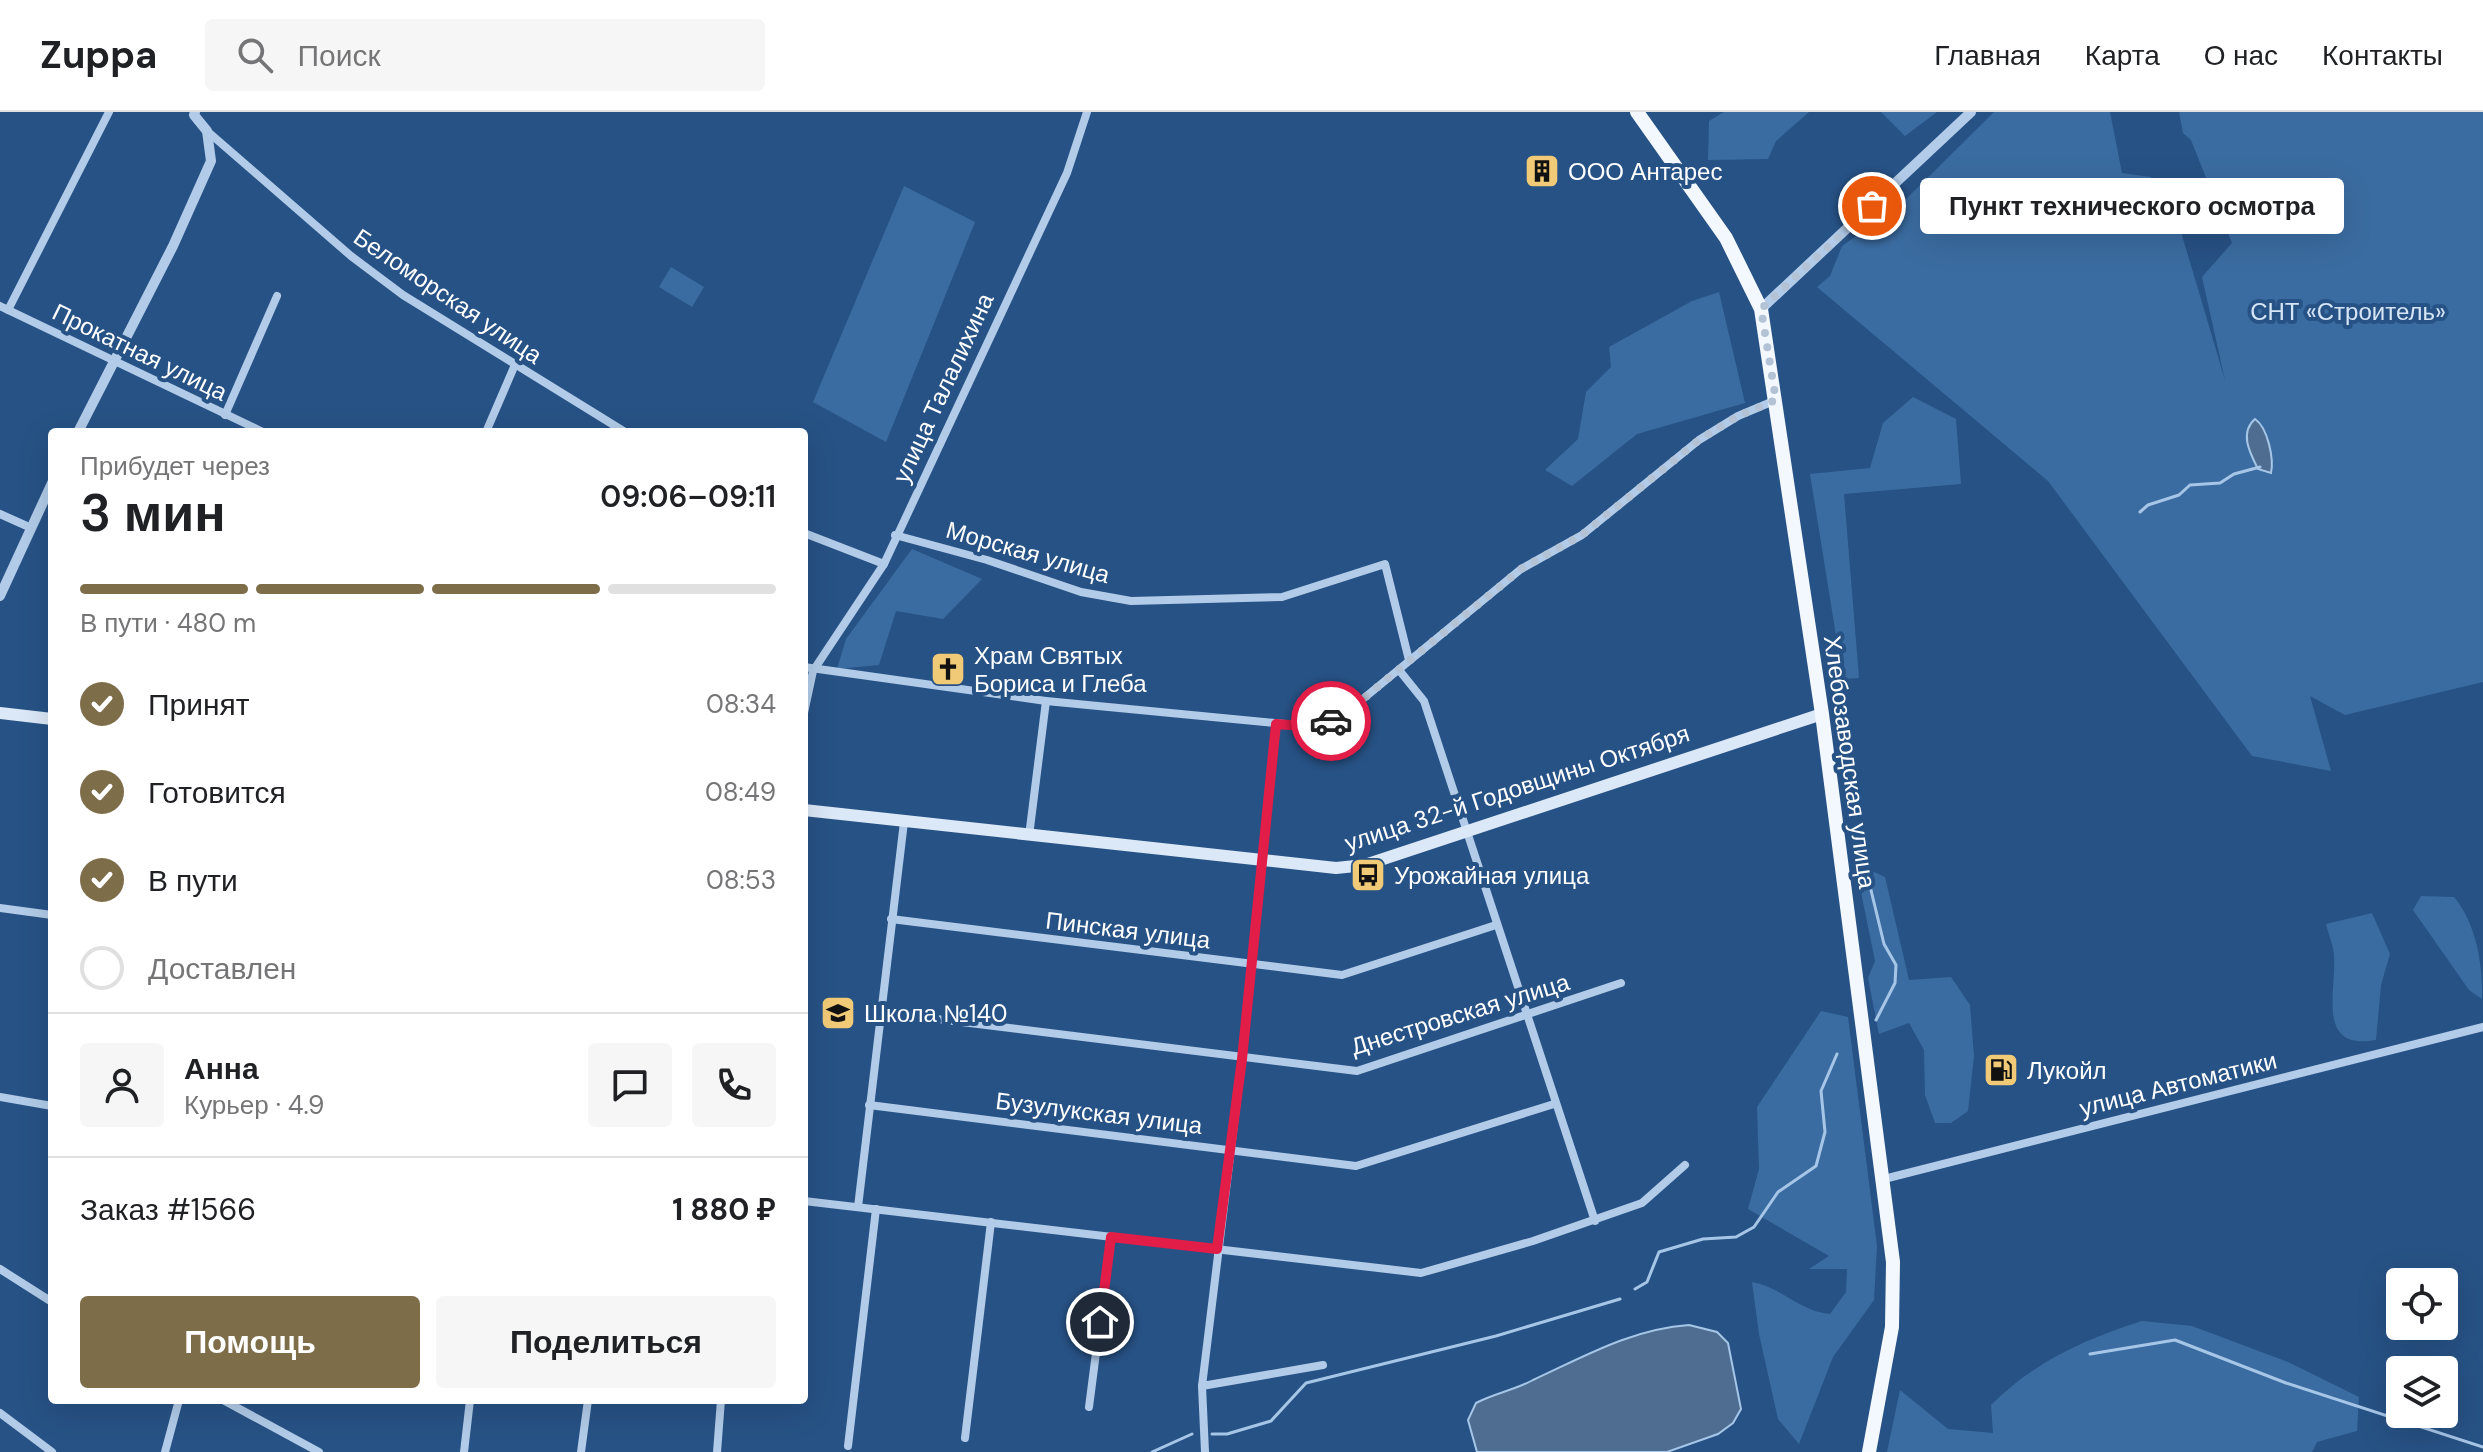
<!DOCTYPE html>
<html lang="ru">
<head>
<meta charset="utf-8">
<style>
	body { margin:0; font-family:"DM Sans",sans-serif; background:#f6f6f6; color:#202124; height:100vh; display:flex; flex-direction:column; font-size:30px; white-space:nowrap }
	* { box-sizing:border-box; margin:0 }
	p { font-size:26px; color:#757577 }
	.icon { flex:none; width:44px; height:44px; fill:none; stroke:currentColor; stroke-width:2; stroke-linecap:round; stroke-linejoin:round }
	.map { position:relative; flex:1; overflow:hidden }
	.drawer { position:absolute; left:48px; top:316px; width:760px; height:976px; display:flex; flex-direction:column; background:#fff; border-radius:8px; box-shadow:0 8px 32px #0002 }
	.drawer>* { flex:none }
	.controls { position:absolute; left:2386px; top:1156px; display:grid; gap:16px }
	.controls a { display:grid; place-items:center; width:72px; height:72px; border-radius:8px; background:#fff; box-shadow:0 8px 32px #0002; font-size:40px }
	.pin { position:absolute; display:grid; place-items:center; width:68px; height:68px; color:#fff; margin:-34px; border:4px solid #fff; border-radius:50%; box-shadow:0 2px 8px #0007 }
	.courier { position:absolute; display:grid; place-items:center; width:80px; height:80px; margin:-40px; border:6px solid #e11d48; border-radius:50%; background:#fff; color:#222; box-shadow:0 2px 10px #0007 }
	.bubble { position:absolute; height:56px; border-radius:8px; background:#fff; box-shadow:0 8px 32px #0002; font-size:26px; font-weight:600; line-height:56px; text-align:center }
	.headline em { font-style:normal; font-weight:600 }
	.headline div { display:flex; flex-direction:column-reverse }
	.headline { display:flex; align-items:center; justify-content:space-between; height:136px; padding:0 32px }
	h1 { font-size:52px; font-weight:600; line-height:60px }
	.bar { display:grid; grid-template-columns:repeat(4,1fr); gap:12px 8px; align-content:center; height:96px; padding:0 32px }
	.bar i { height:10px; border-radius:6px; background:#e0e0e0 }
	.bar .active { background:#7e6d49 }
	.bar p { grid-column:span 4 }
	.line { display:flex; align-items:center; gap:20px; padding:0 32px; border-top:2px solid #e0e0e0 }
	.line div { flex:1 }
	.round { display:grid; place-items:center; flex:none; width:84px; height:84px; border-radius:8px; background:#f6f6f6 }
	ol { padding:0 32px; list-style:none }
	li { display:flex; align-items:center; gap:24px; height:88px }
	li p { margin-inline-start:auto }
	li .icon { padding:8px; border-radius:50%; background:#7e6d49; color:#fff; stroke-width:4 }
	li:last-child { color:#757577 }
	li i { width:44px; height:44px; border:4px solid #e0e0e0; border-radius:50% }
	.button { display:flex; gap:16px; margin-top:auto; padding:16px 32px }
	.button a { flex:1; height:92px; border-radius:8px; background:#7e6d49; color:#fff; font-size:32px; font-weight:600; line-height:92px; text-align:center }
	.button a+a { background:#f6f6f6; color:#202124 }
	header { display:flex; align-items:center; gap:48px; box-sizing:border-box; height:112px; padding:0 40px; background:#fff; border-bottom:2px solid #e0e0e0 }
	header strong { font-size:38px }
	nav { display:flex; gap:44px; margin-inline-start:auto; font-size:28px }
	.search { width:560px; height:72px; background:#f6f6f6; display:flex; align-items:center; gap:20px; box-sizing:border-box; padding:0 28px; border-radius:8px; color:#757577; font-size:30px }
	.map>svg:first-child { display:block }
</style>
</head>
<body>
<header>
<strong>Zuppa</strong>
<div class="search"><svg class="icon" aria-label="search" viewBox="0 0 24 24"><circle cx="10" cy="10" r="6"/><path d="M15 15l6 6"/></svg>Поиск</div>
<nav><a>Главная</a><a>Карта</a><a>О нас</a><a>Контакты</a></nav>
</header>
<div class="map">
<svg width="2483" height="1340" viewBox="0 0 2483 1340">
	<rect width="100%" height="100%" fill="#275285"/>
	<g fill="#3b6ca1">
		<polygon points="1724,0 1809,0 1776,29 1768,47 1708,48 1709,9"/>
		<polygon points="1881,0 1937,0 1905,24"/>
		<polygon points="1994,0 2110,0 2122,61 2151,65 2165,121 2181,120 2225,268 2202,165 2232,131 2191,28 2183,21 2179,0 2483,0 2483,570 2345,603 2310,584 2331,659 2252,644 2048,369 1817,175 1830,164 1842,134 1903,90"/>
		<polygon points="904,74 975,110 886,330 813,290"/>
		<polygon points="671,155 704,175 692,195 659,175"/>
		<polygon points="1719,180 1745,291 1637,322 1572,374 1545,358 1578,327 1586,280 1611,255 1609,235 1692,189"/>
		<polygon points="1913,285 1956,307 1961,372 1844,382 1859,566 1843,567 1810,362 1870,356 1883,311"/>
		<polygon points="912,437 982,467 943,507 896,499 879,553 837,557 846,527"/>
		<polygon points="1016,565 1038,569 1036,581 1014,578"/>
		<polygon points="1872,759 1885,765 1909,868 1951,865 1970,893 1974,944 1968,999 1951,1011 1935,1011 1925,983 1924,938 1909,911 1879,922 1868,866 1875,849 1861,780"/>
		<path d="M2421 784 2454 785C2476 811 2483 853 2482 887L2469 878 2413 798Z"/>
		<path d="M2372 801 2390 842 2381 873 2376 928C2315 939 2337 878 2334 842 2333 832 2328 821 2326 812Z"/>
		<path d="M1821 899 1848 905 1877 1134 1874 1188 1833 1245 1799 1332 1778 1307 1759 1222 1752 1170C1781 1175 1801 1200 1830 1202L1846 1180 1847 1157H1809L1829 1144 1748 1097 1759 1057 1757 995Z"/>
		<path d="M2142 1209 2192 1214 2288 1250 2359 1285 2357 1319 2317 1330 2312 1340H1887L1900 1278 1948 1317 1993 1321 1991 1293C2034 1250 2085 1227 2142 1209Z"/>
	</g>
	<g fill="#4e6d90" stroke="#a6c6e8" stroke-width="2">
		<path d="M2255 307C2268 316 2274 347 2271 361L2258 357C2250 341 2239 321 2255 307Z"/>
		<path d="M1689 1213 1717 1220 1728 1231 1741 1297 1733 1311 1718 1322 1667 1340H1477L1468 1308 1476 1291C1495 1281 1515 1278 1533 1268 1585 1244 1632 1217 1689 1213Z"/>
	</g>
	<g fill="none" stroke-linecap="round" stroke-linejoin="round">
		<g stroke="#a6c6e8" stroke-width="3">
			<polyline points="2140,400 2148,393 2179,383 2190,373 2220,371 2234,362 2260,355"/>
			<polyline points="1865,736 1859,763 1870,774 1884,832 1896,853 1895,871 1876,908"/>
			<polyline points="1635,1177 1647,1170 1659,1140 1703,1127 1736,1125 1754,1115 1778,1080 1816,1054 1825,1020 1821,979 1837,942"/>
			<polyline points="2090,1242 2175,1228 2286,1271 2483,1335"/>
			<polyline points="1212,1322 1227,1322 1271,1309 1306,1271 1496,1224 1620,1187"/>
			<polyline points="1152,1340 1192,1322"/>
		</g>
		<g stroke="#b1cbe8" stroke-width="8">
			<polyline points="207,19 351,144 403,183 625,320"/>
			<polyline points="0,194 263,320"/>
			<polyline points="8,198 109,0"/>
			<polyline points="225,303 277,184"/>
			<polyline points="486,320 514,255"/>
			<polyline points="0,402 29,415"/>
			<polyline points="804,421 884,452"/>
			<polyline points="895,423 987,448 1081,480 1131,489 1282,485 1385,452 1409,548"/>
			<polyline points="804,555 1046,589 1316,615 1341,605 1521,457 1582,423 1699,328 1738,304 1776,288"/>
			<polyline points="1399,558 1424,589 1595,1109"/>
			<polyline points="804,601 813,559 884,452 1067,61 1087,0"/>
			<polyline points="1276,612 1242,947 1202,1274 1323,1253"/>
			<polyline points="1029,724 1046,589"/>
			<polyline points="0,796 52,803"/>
			<polyline points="891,807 1342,863 1496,813"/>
			<polyline points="880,900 1357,959 1621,871"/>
			<polyline points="0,985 52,994"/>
			<polyline points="869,993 1356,1054 1554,992"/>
			<polyline points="1884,1067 2483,915"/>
			<polyline points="804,1089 1421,1161 1533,1129 1642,1091 1685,1053"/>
			<polyline points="858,1095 904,710"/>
			<polyline points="0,1157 52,1190"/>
			<polyline points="1202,1274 1205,1340"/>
			<polyline points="223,1288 319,1340"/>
			<polyline points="1089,1295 1111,1125"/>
			<polyline points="0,1301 52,1340"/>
			<polyline points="965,1326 991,1110"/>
			<polyline points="848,1334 876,1097"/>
			<polyline points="165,1340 179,1288"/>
			<polyline points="464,1340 470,1288"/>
			<polyline points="581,1340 588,1288"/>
			<polyline points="717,1340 721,1288"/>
		</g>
		<g stroke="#b1cbe8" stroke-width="10">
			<polyline points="1761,197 1971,0"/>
			<polyline points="78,320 173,134 211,49 207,19 194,3 195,0"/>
			<polyline points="0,484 52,371"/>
		</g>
		<g stroke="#dbe8f7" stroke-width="12">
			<polyline points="0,601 52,607"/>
			<polyline points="804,698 1336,756 1365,753 1822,602"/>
		</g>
		<polyline stroke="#f3f8fe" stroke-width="14" points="1637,0 1726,126 1761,197 1822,602 1893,1150 1892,1215 1869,1340"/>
	</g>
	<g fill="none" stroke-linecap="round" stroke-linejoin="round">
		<polyline stroke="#b3c2d4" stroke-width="8" stroke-dasharray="0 14.4" points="1331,609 1341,605 1521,457 1582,423 1699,328 1738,304 1776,288 1761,197 1872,94"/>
		<polyline stroke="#e11d48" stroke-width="10" points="1100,1210 1111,1125 1217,1137 1242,947 1276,612 1316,615 1331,609"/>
	</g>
	<defs>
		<g id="building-square" transform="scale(1.8)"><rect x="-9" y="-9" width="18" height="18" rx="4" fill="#f0ca77" stroke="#275285"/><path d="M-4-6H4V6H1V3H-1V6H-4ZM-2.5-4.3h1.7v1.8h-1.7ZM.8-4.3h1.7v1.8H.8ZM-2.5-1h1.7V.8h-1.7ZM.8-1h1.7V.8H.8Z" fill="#111"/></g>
		<g id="church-square" transform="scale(1.8)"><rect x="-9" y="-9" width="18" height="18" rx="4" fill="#f0ca77" stroke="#275285"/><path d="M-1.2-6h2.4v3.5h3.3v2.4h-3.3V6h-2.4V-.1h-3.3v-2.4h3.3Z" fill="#111"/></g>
		<g id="bus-square" transform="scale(1.8)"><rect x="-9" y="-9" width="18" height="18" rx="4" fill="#f0ca77" stroke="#275285"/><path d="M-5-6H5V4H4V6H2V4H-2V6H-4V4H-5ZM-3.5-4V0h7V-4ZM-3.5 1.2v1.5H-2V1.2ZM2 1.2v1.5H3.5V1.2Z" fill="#111"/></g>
		<g id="school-square" transform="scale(1.8)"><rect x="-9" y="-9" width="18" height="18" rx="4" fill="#f0ca77" stroke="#275285"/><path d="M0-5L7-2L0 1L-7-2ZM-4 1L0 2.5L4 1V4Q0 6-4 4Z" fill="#111"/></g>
		<g id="fuel-square" transform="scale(1.8)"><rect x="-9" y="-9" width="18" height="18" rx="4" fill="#f0ca77" stroke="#275285"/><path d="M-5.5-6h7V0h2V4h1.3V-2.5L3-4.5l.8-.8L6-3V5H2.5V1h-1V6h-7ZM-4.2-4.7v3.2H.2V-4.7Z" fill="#111"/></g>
	</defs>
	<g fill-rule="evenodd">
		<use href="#building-square" x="1542" y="59"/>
		<use href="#church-square" x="948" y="557"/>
		<use href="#bus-square" x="1368" y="763"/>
		<use href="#school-square" x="838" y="901"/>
		<use href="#fuel-square" x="2001" y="958"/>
	</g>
	<g text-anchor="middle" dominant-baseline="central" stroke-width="8" stroke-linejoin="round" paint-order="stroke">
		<g font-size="24" fill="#fff" stroke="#275285" text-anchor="start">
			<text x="1568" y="59">ООО Антарес</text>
			<text x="974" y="543">Храм Святых<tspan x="974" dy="28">Бориса и Глеба</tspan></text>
			<text x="1394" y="763">Урожайная улица</text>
			<text x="864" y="901">Школа №140</text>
			<text x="2027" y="958">Лукойл</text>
		</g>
		<g font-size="24" fill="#fff" stroke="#275285">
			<text transform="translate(448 184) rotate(34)">Беломорская улица</text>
			<text transform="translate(140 240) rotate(26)">Прокатная улица</text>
			<text transform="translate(943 276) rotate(-65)">улица Талалихина</text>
			<text transform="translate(1028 440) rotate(16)">Морская улица</text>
			<text transform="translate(1850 650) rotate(82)">Хлебозаводская улица</text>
			<text transform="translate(1517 676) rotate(-18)">улица 32-й Годовщины Октября</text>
			<text transform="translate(1128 818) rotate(7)">Пинская улица</text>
			<text transform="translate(1460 902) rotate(-17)">Днестровская улица</text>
			<text transform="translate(2178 972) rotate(-14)">улица Автоматики</text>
			<text transform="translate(1099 1001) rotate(7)">Бузулукская улица</text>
		</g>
		<g font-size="24" fill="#d5e5f6" stroke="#275285">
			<text x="2348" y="199">СНТ «Строитель»</text>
		</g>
	</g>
</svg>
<div class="controls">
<a><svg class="icon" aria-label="locate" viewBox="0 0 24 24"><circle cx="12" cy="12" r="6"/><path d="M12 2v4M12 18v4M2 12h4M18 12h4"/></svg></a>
<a><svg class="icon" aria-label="layers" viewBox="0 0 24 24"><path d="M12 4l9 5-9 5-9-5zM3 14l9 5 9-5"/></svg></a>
</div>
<div class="pin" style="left:1872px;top:94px;background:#ea580c"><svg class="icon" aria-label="bag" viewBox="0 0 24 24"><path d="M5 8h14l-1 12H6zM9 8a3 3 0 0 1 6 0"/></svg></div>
<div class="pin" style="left:1100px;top:1210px;background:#1f2937"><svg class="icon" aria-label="home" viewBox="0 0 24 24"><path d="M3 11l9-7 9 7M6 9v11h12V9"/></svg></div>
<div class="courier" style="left:1331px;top:609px"><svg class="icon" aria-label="car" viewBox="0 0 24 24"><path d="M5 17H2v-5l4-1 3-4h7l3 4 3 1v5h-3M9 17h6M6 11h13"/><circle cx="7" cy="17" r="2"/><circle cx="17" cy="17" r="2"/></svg></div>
<div class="bubble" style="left:1920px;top:66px;width:424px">Пункт технического осмотра</div>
<section class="drawer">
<div class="headline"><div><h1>3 мин</h1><p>Прибудет через</p></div><em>09:06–09:11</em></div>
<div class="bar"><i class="active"></i><i class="active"></i><i class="active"></i><i></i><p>В пути · 480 m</p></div>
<ol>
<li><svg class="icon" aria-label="check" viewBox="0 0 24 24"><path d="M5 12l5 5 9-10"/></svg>Принят<p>08:34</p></li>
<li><svg class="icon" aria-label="check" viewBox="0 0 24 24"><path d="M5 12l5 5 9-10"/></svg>Готовится<p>08:49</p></li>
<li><svg class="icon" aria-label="check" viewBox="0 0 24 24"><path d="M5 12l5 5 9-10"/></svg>В пути<p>08:53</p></li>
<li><i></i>Доставлен</li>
</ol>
<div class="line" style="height:144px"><a class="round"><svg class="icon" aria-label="person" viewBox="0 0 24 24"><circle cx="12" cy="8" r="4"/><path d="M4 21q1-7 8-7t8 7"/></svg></a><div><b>Анна</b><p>Курьер · 4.9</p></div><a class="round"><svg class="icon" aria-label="chat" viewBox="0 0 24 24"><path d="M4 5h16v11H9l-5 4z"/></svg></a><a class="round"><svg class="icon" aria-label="phone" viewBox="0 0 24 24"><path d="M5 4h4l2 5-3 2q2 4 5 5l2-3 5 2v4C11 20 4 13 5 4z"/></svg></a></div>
<div class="line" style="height:104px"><div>Заказ #1566</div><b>1 880 ₽</b></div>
<div class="button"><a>Помощь</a><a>Поделиться</a></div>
</section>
</div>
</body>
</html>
